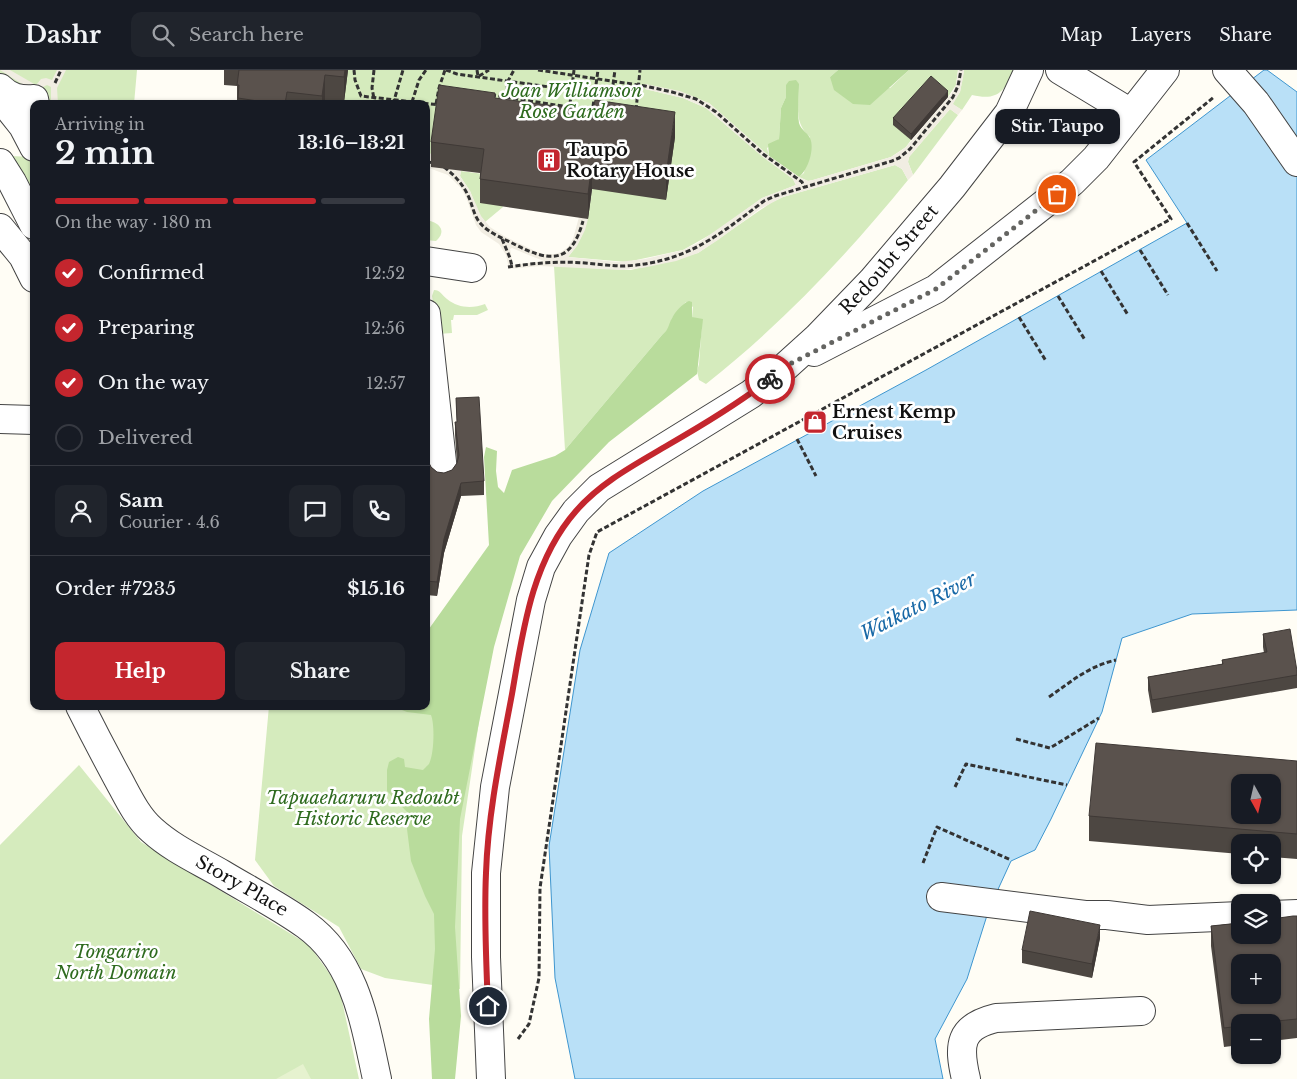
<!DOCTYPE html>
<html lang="en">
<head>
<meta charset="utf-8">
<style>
	body { margin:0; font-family:"Libre Baskerville",serif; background:#20242c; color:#f1f3f6; height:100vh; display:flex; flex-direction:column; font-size:19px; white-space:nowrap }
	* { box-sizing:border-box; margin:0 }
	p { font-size:16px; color:#9ea1a6 }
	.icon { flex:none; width:28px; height:28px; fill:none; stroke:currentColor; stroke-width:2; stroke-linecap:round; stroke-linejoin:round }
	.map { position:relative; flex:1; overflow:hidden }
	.details { position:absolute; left:30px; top:30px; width:400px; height:610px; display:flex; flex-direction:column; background:#171b24; border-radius:10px; box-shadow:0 1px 4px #0004 }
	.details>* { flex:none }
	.needle { width:32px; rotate:172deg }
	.buttons { position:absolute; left:1231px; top:704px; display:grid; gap:10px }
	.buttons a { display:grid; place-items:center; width:50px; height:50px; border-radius:10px; background:#171b24; box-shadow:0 1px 4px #0004; font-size:25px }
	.pin { position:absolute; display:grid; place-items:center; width:42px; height:42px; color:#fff; margin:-21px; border:2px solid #fff; border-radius:50%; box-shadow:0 1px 5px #0007 }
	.courier { position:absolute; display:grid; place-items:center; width:50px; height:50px; margin:-25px; border:4px solid #c4262e; border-radius:50%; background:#fff; color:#222; box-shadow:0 1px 6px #0007 }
	.bubble { position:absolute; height:35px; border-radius:10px; background:#171b24; box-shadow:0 1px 4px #0004; font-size:16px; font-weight:800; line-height:35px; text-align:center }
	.head em { font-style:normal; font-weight:800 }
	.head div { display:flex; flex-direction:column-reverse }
	.head { display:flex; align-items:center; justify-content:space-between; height:85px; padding:0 25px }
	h1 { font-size:32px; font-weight:800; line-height:38px }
	.bar { display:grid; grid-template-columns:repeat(4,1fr); gap:8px 5px; align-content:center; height:60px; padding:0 25px }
	.bar i { height:6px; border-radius:4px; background:#363941 }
	.bar .active { background:#c4262e }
	.bar p { grid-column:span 4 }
	.line { display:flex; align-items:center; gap:12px; padding:0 25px; border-top:1px solid #363941 }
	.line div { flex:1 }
	.round { display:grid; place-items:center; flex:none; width:52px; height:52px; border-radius:10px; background:#20242c }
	ol { padding:0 25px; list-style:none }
	li { display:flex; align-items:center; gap:15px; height:55px }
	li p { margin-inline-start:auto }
	li .icon { padding:5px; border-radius:50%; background:#c4262e; color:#fff; stroke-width:4 }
	li:last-child { color:#9ea1a6 }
	li i { width:28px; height:28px; border:2px solid #363941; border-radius:50% }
	.primary-button { display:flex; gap:10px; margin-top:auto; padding:10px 25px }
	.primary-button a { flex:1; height:58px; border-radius:10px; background:#c4262e; color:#fff; font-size:20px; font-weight:800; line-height:58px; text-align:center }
	.primary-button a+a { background:#20242c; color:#f1f3f6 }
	header { display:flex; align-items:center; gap:30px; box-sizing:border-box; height:70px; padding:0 25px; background:#171b24; border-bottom:1px solid #363941 }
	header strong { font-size:24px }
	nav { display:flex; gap:28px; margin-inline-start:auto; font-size:18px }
	.search { width:350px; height:45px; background:#20242c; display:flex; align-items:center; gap:12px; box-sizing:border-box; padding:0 18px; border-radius:10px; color:#9ea1a6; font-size:19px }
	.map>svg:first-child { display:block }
</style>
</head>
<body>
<header>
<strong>Dashr</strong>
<div class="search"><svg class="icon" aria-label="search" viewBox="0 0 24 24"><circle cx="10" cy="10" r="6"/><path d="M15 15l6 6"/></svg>Search here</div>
<nav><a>Map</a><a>Layers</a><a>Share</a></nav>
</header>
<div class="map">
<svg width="1297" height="1009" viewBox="0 0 1297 1009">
	<rect width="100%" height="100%" fill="#fffdf5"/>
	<g fill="#d5ebbd">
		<polygon points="0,0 137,0 134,34 34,34 34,77 0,48"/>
		<path d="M348 0H838L830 7 890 18 909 0H958L956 15 948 27 931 13 911 70 906 77 891 87 813 110 808 111 799 107 804 103 810 67C793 53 799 33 799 14L786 15V27L781 38 779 69 767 78 769 86 709 33 645 14V19L683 28 706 38 763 87 793 109 796 115 762 128 715 162 683 180 627 192 568 187C587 165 588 146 592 119L426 83V34H324L325 30Z"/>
		<path d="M964 0H1013C1005 22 997 31 972 25L962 40 952 34 960 22Z"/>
		<polygon points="950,39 958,45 913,105 908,92 909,87"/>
		<polygon points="10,86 34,87 34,146"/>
		<path d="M895 95 902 99 908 110C847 185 782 254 706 314L699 310 697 301 699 294 702 253 692 247 693 237 686 232 672 248 668 261 662 265 565 380 554 196 631 200 698 183 772 132 783 127Z"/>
		<polygon points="461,101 484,104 503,137 485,152 479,144 470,121 460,106"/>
		<path d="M426 150C438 152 448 160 436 171L426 170Z"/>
		<path d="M434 220C440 220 442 225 447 229 458 238 472 239 485 234L488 240 477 245H454L453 250H451L452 263 438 264 432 226Z"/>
		<polygon points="482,631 462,766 460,919 385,908 361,899 339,857 274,816 255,790 269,636 426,636"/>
		<polygon points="79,695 141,772 309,875 339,917 359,1009 0,1009 0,775"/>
	</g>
	<g fill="#b9dc9c">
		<polygon points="838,0 909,0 870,35 853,34 834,20 830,7"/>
		<path d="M796 10 799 14C799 26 797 40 799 53 801 60 807 62 810 68 815 79 808 100 799 107L769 86 768 74 779 69 781 38 786 27V15L789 11Z"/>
		<path d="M689 231 692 232V247L703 249 697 304 609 372 552 431 520 486 494 577 460 749 455 857 461 946 455 1009H432L429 949 435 879 434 844 425 826 411 791 407 759 408 743 387 721V700L389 692 398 687 404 689 405 697 423 700C424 699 428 695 429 694 434 684 435 655 431 645L407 642 392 636H426V591L428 589 426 583V563L489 475 484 387 486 377 497 381 496 401 498 417 504 423 512 400 555 386 565 380 662 265C669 260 668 255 672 248 675 242 683 233 689 231Z"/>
	</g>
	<polygon fill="#e6f2cf" points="303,994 311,1009 276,1009"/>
	<g fill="#f1ede2" fill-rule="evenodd">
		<polygon points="0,0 10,0 36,15 41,9 46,8 52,10 57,0 66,0 57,18 58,34 51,34 51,17 47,15 43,17 41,21 33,21"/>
		<path d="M958 0H964L963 8 960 22 953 34 962 40 958 45 950 39 909 87 908 92 913 105 908 110 902 99 895 95 783 127 760 139 718 170 698 183 676 191 642 198 620 200 540 196 509 199 506 185 499 174 481 162 476 155 466 127 461 118 448 105 426 97V83L433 84 484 104 461 101 460 106 470 121 481 146 490 157 504 166 535 181 543 184H555L561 182 568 177 573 169 579 147 588 149 585 160 577 176 568 187 618 192 645 189 683 180 698 173 762 128 796 115 793 109 763 87 706 38 683 28 645 19V14L680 21 709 33 769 86 799 107 808 111 813 110 891 87 899 82 906 77 952 23 956 15ZM512 178 531 186 544 191 513 195 510 179Z"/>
	</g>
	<polygon fill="#b9e0f7" stroke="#3f96cf" points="1264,0 1267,0 1297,22 1297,540 1192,544 1122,568 1102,642 1051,749 1035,780 1011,791 989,839 967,909 935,969 943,1009 575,1009 555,908 549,776 580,580 609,483 703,421 926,300 1187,153 1146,90"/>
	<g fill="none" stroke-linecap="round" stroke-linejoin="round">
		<g stroke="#444" stroke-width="30">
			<g id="minor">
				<polyline points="1060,0 1131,43"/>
				<polyline points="1227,0 1256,33 1297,92"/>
				<path d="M0 18C10 28 20 30 34 29L35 34"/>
				<polyline points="0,27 23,56 34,77"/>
				<polyline points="0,93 12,112 34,155"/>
				<polyline points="0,158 23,186 34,208"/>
				<polyline points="426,191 472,198"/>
				<polyline points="426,244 443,401"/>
				<polyline points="814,282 936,219 1072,112 1096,88 1165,0"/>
				<polyline points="0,349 34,350"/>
				<path id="s1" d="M80 636C92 660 104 683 117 707 127 725 136 746 152 760 173 779 198 790 222 804 250 821 280 836 306 855 356 891 365 954 377 1009"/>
				<polyline points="941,827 1085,845 1107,845 1148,850 1240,846"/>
				<polyline points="1272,845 1297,844"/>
				<path id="s2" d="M491 1009 486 887V803L495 717 531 530 541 497 558 466 576 441 599 418 751 324 786 296 817 268 872 211 952 117 1009 43 1029 0"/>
				<path d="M966 1009C958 975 959 957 996 948L1141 941"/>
			</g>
		</g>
		<g stroke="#333" stroke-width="3" stroke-dasharray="5 2.5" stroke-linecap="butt">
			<polyline points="354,0 355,10 361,26 440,35"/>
			<polyline points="374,0 372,18 375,34"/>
			<polyline points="446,0 457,4 571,20"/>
			<polyline points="477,0 478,6"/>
			<polyline points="538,0 645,16 672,22 696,29 716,42 763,84 802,112 804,117"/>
			<polyline points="479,6 489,0"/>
			<polyline points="55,13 61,0"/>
			<polyline points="491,25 569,37"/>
			<polyline points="506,27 508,11 514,0"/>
			<polyline points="412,32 419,10 426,0"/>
			<polyline points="393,34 403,0"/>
			<polyline points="436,34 439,18 445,0"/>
			<polyline points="610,37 615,0"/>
			<polyline points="636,40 640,0"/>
			<polyline points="569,42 574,0"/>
			<polyline points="592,44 598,0"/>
			<polyline points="426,92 436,93"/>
			<path d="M444 97C456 106 465 117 470 130 473 138 475 148 481 154 489 163 504 169 514 174 549 192 571 195 583 151"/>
			<polyline points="1187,153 1217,201"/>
			<polyline points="502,169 510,188 512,196"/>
			<polyline points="1140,180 1168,225"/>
			<path d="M508 197C534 193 560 191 585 193 598 194 611 196 624 196 685 193 718 166 764 131L775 126 892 91 899 88 910 79 953 27 958 16 961 0"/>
			<polyline points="1101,201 1128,245"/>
			<polyline points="1058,226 1085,270"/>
			<polyline points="1019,247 1046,291"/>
			<polyline points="797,369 816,406"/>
			<path d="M1049 627C1072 611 1089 596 1116 590"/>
			<polyline points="1016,669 1050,678 1099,648"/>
			<polyline points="955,717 966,694 1067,715"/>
			<polyline points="923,793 937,757 1011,790"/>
			<polyline points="518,969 529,954 539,908 540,818 589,485 597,462 1171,149 1134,92 1214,27"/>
		</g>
		<use href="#minor" stroke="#fff" stroke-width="28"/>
	</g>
	<g fill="#4d4742">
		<polygon points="220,0 348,0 344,32 325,30 324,34 237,34 237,16 224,15 224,0"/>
		<polygon points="948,27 911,70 893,55 893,48"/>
		<polygon points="495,28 675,67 666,130 592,119 588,149 480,133 480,103 431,97 431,72"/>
		<polygon points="456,328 484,411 484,425 461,426 444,483 437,526 426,525 426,378 427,389 431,397 437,402 444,403 452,400 457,393 455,365 455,352 457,352"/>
		<polygon points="1263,564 1297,601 1297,618 1152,643 1148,620 1148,607 1222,594 1222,590 1264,583 1263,577"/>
		<polygon points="1297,691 1297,789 1272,787 1272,772 1240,772 1240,784 1089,771 1089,746"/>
		<polygon points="1297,846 1297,968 1272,971 1272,952 1240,952 1240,975 1224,977 1211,876 1211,856"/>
		<polygon points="1100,868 1092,908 1022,893 1022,880"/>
	</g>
	<g fill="#3f3936">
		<polygon points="345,0 348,0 344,32 344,7"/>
		<polygon points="325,5 325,30 324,34 322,34 322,26"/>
		<polygon points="948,21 948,27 911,70 911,64"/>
		<polygon points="675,42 675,67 666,130 666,105"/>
		<polygon points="592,94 592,119 588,149 588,124"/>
		<polygon points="461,413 461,426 444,483 437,526 437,512 444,469"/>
		<polygon points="1100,855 1100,868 1092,908 1092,894"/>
	</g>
	<g fill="#5a524d" stroke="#3f3936" fill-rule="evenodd">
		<polygon points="239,0 345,0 344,7 325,5 322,26 287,22 285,34 277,34 238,28 239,15 237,15"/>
		<polygon points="931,6 948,21 911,64 893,48"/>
		<polygon points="439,15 495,23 495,28 593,41 595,30 675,42 666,105 592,94 588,124 480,109 484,79 431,72"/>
		<polygon points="479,327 484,411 461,413 444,469 437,512 426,511 426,378 427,389 431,397 437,402 444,403 452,400 457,393 459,385 455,352 457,352 456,328"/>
		<polygon points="1290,559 1297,601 1297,605 1152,630 1148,607 1223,594 1222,590 1267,582 1263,564"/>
		<path d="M1096 673 1297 691V764L1089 746ZM1240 712H1272V745H1240Z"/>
		<polygon points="1030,841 1100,855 1092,894 1022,880"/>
		<path d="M1293 846H1297V949L1267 952H1240V956L1224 958 1211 856 1240 853V865H1272V849ZM1240 892H1272V925H1240Z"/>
	</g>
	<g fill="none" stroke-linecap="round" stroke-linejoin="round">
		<polyline stroke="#646461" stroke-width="5" stroke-dasharray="0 9" points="770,309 786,296 936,219 1057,124"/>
		<path stroke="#c4262e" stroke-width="6" d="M488 936C486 892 484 847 486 803 488 743 501 683 512 624 523 560 532 491 576 441 601 412 636 394 668 375 703 355 738 334 770 309"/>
	</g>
	<defs>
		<g id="building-square" transform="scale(1.25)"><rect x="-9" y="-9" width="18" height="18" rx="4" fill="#c4262e" stroke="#fff"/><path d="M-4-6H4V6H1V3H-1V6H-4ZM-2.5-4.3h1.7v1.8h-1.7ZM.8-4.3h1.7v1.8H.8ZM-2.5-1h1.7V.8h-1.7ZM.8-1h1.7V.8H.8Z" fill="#fff"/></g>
		<g id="shop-square" transform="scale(1.25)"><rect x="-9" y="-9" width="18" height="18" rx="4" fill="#c4262e" stroke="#fff"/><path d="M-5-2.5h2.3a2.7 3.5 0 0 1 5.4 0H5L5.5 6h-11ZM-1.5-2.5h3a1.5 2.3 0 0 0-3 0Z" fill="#fff"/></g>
	</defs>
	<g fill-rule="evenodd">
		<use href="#building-square" x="549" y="90"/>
		<use href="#shop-square" x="815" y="352"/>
	</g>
	<g text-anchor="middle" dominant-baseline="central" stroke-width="5" stroke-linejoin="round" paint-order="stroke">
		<g font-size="18" font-style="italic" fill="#2f6b1f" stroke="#fff">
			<text x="572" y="21">Joan Williamson<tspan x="572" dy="21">Rose Garden</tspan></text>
			<text x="363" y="728">Tapuaeharuru Redoubt<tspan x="363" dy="21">Historic Reserve</tspan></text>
			<text x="116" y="882">Tongariro<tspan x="116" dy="21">North Domain</tspan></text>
		</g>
		<g font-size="18" font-weight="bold" fill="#111" stroke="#fff" text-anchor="start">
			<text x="566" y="80">Taupō<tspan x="566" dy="21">Rotary House</tspan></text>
			<text x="832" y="342">Ernest Kemp<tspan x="832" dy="21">Cruises</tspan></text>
		</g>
		<g font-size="18" fill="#111" stroke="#fff">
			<text stroke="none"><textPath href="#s2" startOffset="988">Redoubt Street</textPath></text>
			<text stroke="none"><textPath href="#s1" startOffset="250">Story Place</textPath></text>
		</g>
		<g font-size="19" font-style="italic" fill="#1768a6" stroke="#fff">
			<text transform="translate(918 536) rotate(-27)">Waikato River</text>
		</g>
	</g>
</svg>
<div class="buttons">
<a><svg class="needle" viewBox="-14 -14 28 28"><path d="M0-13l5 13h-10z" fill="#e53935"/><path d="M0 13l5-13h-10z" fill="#9ea1a6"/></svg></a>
<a><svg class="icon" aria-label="locate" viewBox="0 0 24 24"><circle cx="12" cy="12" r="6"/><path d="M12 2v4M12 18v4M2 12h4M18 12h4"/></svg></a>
<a><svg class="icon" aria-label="layers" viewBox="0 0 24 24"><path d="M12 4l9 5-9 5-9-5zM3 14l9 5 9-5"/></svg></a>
<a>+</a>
<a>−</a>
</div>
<div class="pin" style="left:1057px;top:124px;background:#ea580c"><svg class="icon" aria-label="bag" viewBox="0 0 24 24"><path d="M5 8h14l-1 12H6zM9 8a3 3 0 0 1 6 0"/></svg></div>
<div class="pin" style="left:488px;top:936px;background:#1f2937"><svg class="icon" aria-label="home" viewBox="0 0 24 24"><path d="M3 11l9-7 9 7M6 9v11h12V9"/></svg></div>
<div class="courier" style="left:770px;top:309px"><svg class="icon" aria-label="bike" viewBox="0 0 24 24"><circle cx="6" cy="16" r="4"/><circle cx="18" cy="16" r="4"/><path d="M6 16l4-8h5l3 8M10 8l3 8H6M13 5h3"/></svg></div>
<div class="bubble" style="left:995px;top:39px;width:125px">Stir. Taupo</div>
<section class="details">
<div class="head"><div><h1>2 min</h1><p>Arriving in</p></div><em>13:16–13:21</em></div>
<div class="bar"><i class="active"></i><i class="active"></i><i class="active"></i><i></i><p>On the way · 180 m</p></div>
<ol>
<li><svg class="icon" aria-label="check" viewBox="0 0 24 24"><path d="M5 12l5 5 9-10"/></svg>Confirmed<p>12:52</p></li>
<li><svg class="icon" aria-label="check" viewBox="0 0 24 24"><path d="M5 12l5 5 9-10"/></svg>Preparing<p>12:56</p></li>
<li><svg class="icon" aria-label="check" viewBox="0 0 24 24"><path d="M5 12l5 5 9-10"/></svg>On the way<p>12:57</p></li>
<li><i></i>Delivered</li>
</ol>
<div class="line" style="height:90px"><a class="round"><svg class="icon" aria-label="person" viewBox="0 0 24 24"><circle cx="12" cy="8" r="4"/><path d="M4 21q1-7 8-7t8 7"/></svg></a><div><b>Sam</b><p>Courier · 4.6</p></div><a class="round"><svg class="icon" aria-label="chat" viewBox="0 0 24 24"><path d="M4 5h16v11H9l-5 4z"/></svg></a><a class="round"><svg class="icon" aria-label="phone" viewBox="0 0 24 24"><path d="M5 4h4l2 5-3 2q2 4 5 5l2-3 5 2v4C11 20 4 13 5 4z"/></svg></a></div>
<div class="line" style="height:65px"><div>Order #7235</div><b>$15.16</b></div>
<div class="primary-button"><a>Help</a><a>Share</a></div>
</section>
</div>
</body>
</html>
